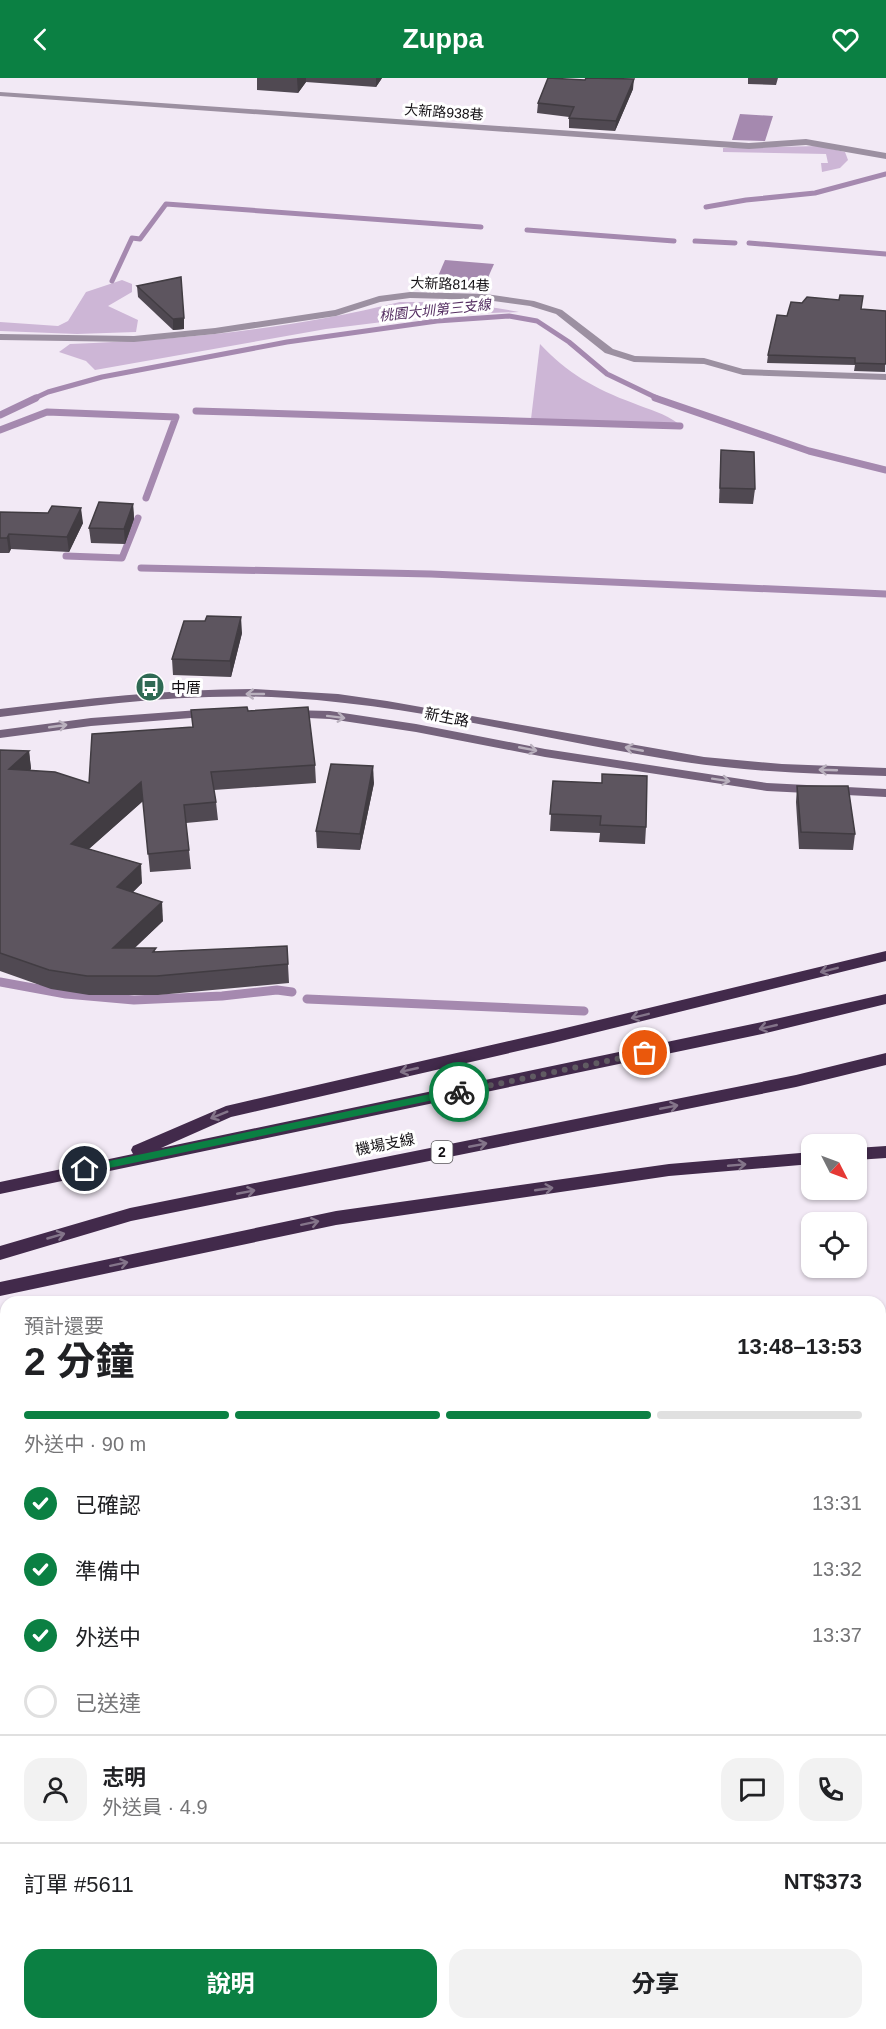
<!DOCTYPE html>
<html lang="zh-TW">
<head>
<meta charset="utf-8">
<style>
	body { margin:0; font-family:Arial,"Noto Sans TC",sans-serif; background:#f2f2f2; color:#202124; height:100vh; display:flex; flex-direction:column; font-size:22px; white-space:nowrap }
	* { box-sizing:border-box; margin:0 }
	p { font-size:20px; color:#757577 }
	.icon { flex:none; width:33px; height:33px; fill:none; stroke:currentColor; stroke-width:2; stroke-linecap:round; stroke-linejoin:round }
	.map { position:relative; flex:1; overflow:hidden }
	.side { position:absolute; left:0px; top:1218px; width:886px; height:734px; display:flex; flex-direction:column; background:#fff; border-radius:18px 18px 0 0; box-shadow:0 2px 4px #0004 }
	.side>* { flex:none }
	.needle { width:39px; rotate:132deg }
	.tools { position:absolute; left:801px; top:1056px; display:grid; gap:12px }
	.tools a { display:grid; place-items:center; width:66px; height:66px; border-radius:12px; background:#fff; box-shadow:0 2px 4px #0004; font-size:30px }
	.pin { position:absolute; display:grid; place-items:center; width:51px; height:51px; color:#fff; margin:-26px; border:3px solid #fff; border-radius:50%; box-shadow:0 2px 6px #0007 }
	.courier { position:absolute; display:grid; place-items:center; width:60px; height:60px; margin:-30px; border:4px solid #0b8043; border-radius:50%; background:#fff; color:#222; box-shadow:0 2px 8px #0007 }
	.head em { font-style:normal; font-weight:700 }
	.head div { display:flex; flex-direction:column-reverse }
	.head { display:flex; align-items:center; justify-content:space-between; height:102px; padding:0 24px }
	h1 { font-size:39px; font-weight:700; line-height:45px }
	.bar { display:grid; grid-template-columns:repeat(4,1fr); gap:9px 6px; align-content:center; height:72px; padding:0 24px }
	.bar i { height:8px; border-radius:4px; background:#e0e0e0 }
	.bar .on { background:#0b8043 }
	.bar p { grid-column:span 4 }
	.line { display:flex; align-items:center; gap:15px; padding:0 24px; border-top:2px solid #e0e0e0 }
	.line div { flex:1 }
	.round { display:grid; place-items:center; flex:none; width:63px; height:63px; border-radius:18px; background:#f2f2f2 }
	ol { padding:0 24px; list-style:none }
	li { display:flex; align-items:center; gap:18px; height:66px }
	li p { margin-inline-start:auto }
	li .icon { padding:6px; border-radius:50%; background:#0b8043; color:#fff; stroke-width:4 }
	li:last-child { color:#757577 }
	li i { width:33px; height:33px; border:3px solid #e0e0e0; border-radius:50% }
	.action { display:flex; gap:12px; margin-top:auto; padding:12px 24px }
	.action a { flex:1; height:69px; border-radius:18px; background:#0b8043; color:#fff; font-size:24px; font-weight:700; line-height:69px; text-align:center }
	.action a+a { background:#f2f2f2; color:#202124 }
	header { display:flex; justify-content:space-between; align-items:center; height:78px; padding:0 24px; background:#0b8043; color:#fff; font-size:27px; font-weight:700 }
	.map>svg:first-child { display:block }
</style>
</head>
<body>
<header><svg class="icon" aria-label="back" viewBox="0 0 24 24"><path d="M15 5l-7 7 7 7"/></svg>Zuppa<svg class="icon" aria-label="heart" viewBox="0 0 24 24"><path d="M12 20l-8-8c-3-5 5-10 8-4 3-6 11-1 8 4z"/></svg></header>
<div class="map">
<svg width="886" height="1951" viewBox="0 0 886 1951">
	<rect width="100%" height="100%" fill="#f2e9f5"/>
	<g fill="#cdb6d6">
		<polygon points="819,68 845,74 848,82 840,90 822,94 821,85 828,85 826,76 723,74 723,70"/>
		<polygon points="122,202 132,206 132,214 108,228 138,242 136,254 77,256 0,253 0,244 58,248 68,243 86,214"/>
		<path d="M400 224C441 224 479 226 519 234L439 237 326 251 95 292 86 283 59 274 70 266C183 262 290 251 400 224Z"/>
		<path d="M540 266C567 295 595 311 633 325 650 332 664 335 679 346L531 341Z"/>
		<polygon points="47,1946 253,1946 243,1951 40,1951"/>
	</g>
	<g fill="#a589af">
		<polygon points="740,36 773,38 765,63 732,62"/>
		<polygon points="445,182 494,186 482,213 432,212"/>
	</g>
	<g fill="none" stroke-linecap="round" stroke-linejoin="round">
		<g stroke="#a589af" stroke-width="5">
			<polyline points="706,129 746,122 815,115 886,96"/>
			<polyline points="527,152 674,163"/>
			<polyline points="695,163 735,165"/>
			<polyline points="749,165 886,176"/>
			<polyline points="112,203 132,160 140,161 166,126 481,149"/>
			<polyline points="33,321 48,314 102,299 287,264 437,243 509,238 537,243 569,264 607,296 659,321"/>
		</g>
		<g stroke="#a589af" stroke-width="7">
			<polyline points="655,320 809,373 886,392"/>
			<polyline points="196,333 680,348"/>
			<polyline points="0,337 36,320"/>
			<polyline points="0,352 47,334 176,339 146,420"/>
			<polyline points="66,478 122,480 138,440"/>
			<polyline points="141,490 431,496 886,516"/>
		</g>
		<g stroke="#a589af" stroke-width="9">
			<polyline points="0,904 66,916 134,922 222,918 277,912 292,914"/>
			<polyline points="307,921 584,933"/>
		</g>
		<g fill="#a589af" fill-rule="evenodd">
			<polygon points="886,1766 886,1832 880,1834 880,1768"/>
			<polygon points="626,1946 709,1946 707,1951 623,1951"/>
		</g>
		<g fill="#9c90a1" fill-rule="evenodd">
			<polygon points="0,14 749,65 806,61 886,75 886,81 806,67 749,71 718,69 0,18"/>
			<polygon points="410,214 486,216 534,223 562,232 613,271 635,278 704,280 743,291 886,296 886,302 743,297 704,286 634,284 605,275 556,236 530,228 486,222 410,220 380,224 336,238 215,256 134,264 0,262 0,256 134,258 215,250 335,232 379,218"/>
		</g>
		<g fill="#75637c" fill-rule="evenodd">
			<path d="M253 611 338 616 387 623 704 679 782 686 886 690V698C817 696 747 694 678 683 548 663 421 628 289 620 192 614 96 627 0 639V631C84 621 168 611 253 611Z"/>
			<polygon points="212,631 216,632 218,635 216,638 91,648 0,660 0,652 91,640"/>
			<polygon points="290,632 330,633 416,646 545,671 767,705 886,711 886,719 767,713 545,679 416,654 330,641 286,639 284,636"/>
		</g>
		<g fill="#422a4b" fill-rule="evenodd">
			<polygon points="886,873 886,883 553,965 231,1039 161,1070 762,944 886,916 886,926 762,956 0,1116 0,1104 133,1076 131,1072 133,1068 226,1028 553,953"/>
			<polygon points="886,975 886,987 796,1009 131,1143 0,1182 0,1168 130,1130 796,997"/>
			<polygon points="886,1068 886,1080 856,1082 856,1070"/>
			<polygon points="812,1074 812,1086 669,1098 336,1147 0,1218 0,1204 336,1133 669,1086"/>
		</g>
	</g>
	<g fill="#504952">
		<polygon points="257,0 382,0 376,9 306,4 298,15 257,12"/>
		<polygon points="748,0 778,0 776,7 748,6"/>
		<polygon points="633,11 615,53 569,50 569,39 537,35 538,25"/>
		<polygon points="137,208 184,251 173,252 138,219"/>
		<polygon points="861,231 886,233 885,294 854,293 855,287 767,285 768,277 787,238"/>
		<polygon points="721,372 755,411 753,426 719,425"/>
		<polygon points="133,426 134,441 125,466 91,465 89,450"/>
		<polygon points="0,434 83,445 69,474 11,471 9,475 0,475"/>
		<polygon points="242,555 231,599 173,597 172,581"/>
		<polygon points="248,633 315,687 316,705 214,712 216,724 218,742 186,745 191,791 150,794 143,723 89,771 142,805 133,814 163,843 134,870 156,874 287,868 289,905 158,917 89,917 51,911 0,893 0,672 29,673 31,691 29,693 89,705 193,649"/>
		<polygon points="553,703 646,749 645,766 599,764 600,755 550,753"/>
		<polygon points="374,705 360,772 317,770 316,753"/>
		<polygon points="797,708 855,756 853,772 799,771 796,724"/>
		<rect x="0" y="1528" width="6" height="82"/>
	</g>
	<g fill="#413c42">
		<polygon points="297,0 306,0 306,4 298,15"/>
		<polygon points="376,0 382,0 376,9"/>
		<polygon points="634,1 633,11 615,53 616,43"/>
		<polygon points="184,240 184,251 173,252 173,241"/>
		<polygon points="133,426 134,441 125,466 124,451"/>
		<polygon points="81,430 83,445 69,474 67,459"/>
		<polygon points="9,456 11,471 9,475 7,460"/>
		<polygon points="241,539 242,555 231,599 230,583"/>
		<polygon points="29,673 31,691 11,710 9,691"/>
		<polygon points="373,688 374,705 360,772 360,756"/>
		<polygon points="141,704 143,723 74,784 71,766"/>
		<polygon points="141,786 142,805 119,828 117,809"/>
		<polygon points="162,824 163,843 115,889 113,870"/>
	</g>
	<g fill="#5d555f" stroke="#413c42" stroke-width="1.5">
		<polygon points="548,0 585,2 586,0 634,1 616,43 569,40 574,29 538,25"/>
		<polygon points="181,199 184,240 173,241 137,208"/>
		<polygon points="840,217 863,218 861,231 886,233 886,286 855,285 855,280 768,277 777,237 787,238 791,224 802,225 807,219 839,222"/>
		<polygon points="721,372 754,374 755,411 720,410"/>
		<polygon points="99,424 133,426 124,451 89,450"/>
		<polygon points="52,428 81,430 67,459 9,456 7,460 0,460 0,434 48,435"/>
		<polygon points="207,538 241,539 230,583 172,581 184,543 205,543"/>
		<polygon points="247,629 248,633 308,629 315,687 211,694 216,724 184,727 189,772 148,776 141,704 71,766 141,786 117,809 162,824 113,870 156,870 153,874 287,868 288,886 157,898 87,898 49,892 0,875 0,672 29,673 9,691 55,694 89,705 92,656 193,649 191,632"/>
		<polygon points="331,686 373,688 360,756 316,753"/>
		<polygon points="602,696 647,698 646,749 600,747 601,738 550,736 553,703 602,705"/>
		<polygon points="797,708 848,708 855,756 801,754"/>
		<rect x="0" y="1528" width="6" height="64"/>
	</g>
	<defs><path id="oneway-shaft" d="M-6 0H5M1.5-3L5.5 0L1.5 3" fill="none" stroke-width="1.6" stroke-linecap="round" stroke-linejoin="round" transform="scale(1.5)"/></defs>
	<g stroke="#bab1be">
		<use href="#oneway-shaft" transform="translate(255 616) rotate(180)"/>
		<use href="#oneway-shaft" transform="translate(336 639) rotate(7)"/>
		<use href="#oneway-shaft" transform="translate(58 648) rotate(-8)"/>
		<use href="#oneway-shaft" transform="translate(528 671) rotate(11)"/>
		<use href="#oneway-shaft" transform="translate(634 671) rotate(-169)"/>
		<use href="#oneway-shaft" transform="translate(828 692) rotate(-178)"/>
		<use href="#oneway-shaft" transform="translate(721 702) rotate(9)"/>
	</g>
	<g stroke="#84758a">
		<use href="#oneway-shaft" transform="translate(829 892) rotate(166)"/>
		<use href="#oneway-shaft" transform="translate(640 938) rotate(166)"/>
		<use href="#oneway-shaft" transform="translate(768 949) rotate(167)"/>
		<use href="#oneway-shaft" transform="translate(409 992) rotate(167)"/>
		<use href="#oneway-shaft" transform="translate(669 1029) rotate(-11)"/>
		<use href="#oneway-shaft" transform="translate(219 1037) rotate(158)"/>
		<use href="#oneway-shaft" transform="translate(478 1067) rotate(-11)"/>
		<use href="#oneway-shaft" transform="translate(737 1087) rotate(-5)"/>
		<use href="#oneway-shaft" transform="translate(544 1111) rotate(-8)"/>
		<use href="#oneway-shaft" transform="translate(246 1114) rotate(-11)"/>
		<use href="#oneway-shaft" transform="translate(310 1145) rotate(-12)"/>
		<use href="#oneway-shaft" transform="translate(56 1158) rotate(-16)"/>
		<use href="#oneway-shaft" transform="translate(119 1186) rotate(-12)"/>
	</g>
	<polygon fill="#0b8043" points="459,1010 464,1014 462,1016 85,1095 80,1091 85,1088"/>
	<g fill="none" stroke-linecap="round" stroke-linejoin="round">
		<polyline stroke="#605b62" stroke-width="6" stroke-dasharray="0 10.8" points="459,1014 645,975"/>
	</g>
	<defs>
		<g id="bus-disc" transform="scale(1.5)"><circle r="9.5" fill="#2f6a54" stroke="#fff"/><path d="M-5-6H5V4H4V6H2V4H-2V6H-4V4H-5ZM-3.5-4V0h7V-4ZM-3.5 1.2v1.5H-2V1.2ZM2 1.2v1.5H3.5V1.2Z" fill="#fff"/></g>
	</defs>
	<g fill-rule="evenodd">
		<use href="#bus-disc" x="150" y="609"/>
	</g>
	<g text-anchor="middle" dominant-baseline="central" stroke-width="6" stroke-linejoin="round" paint-order="stroke">
		<g font-size="14" fill="#120f13" stroke="#fff">
			<text transform="translate(444 34) rotate(4)">大新路938巷</text>
			<text transform="translate(450 206) rotate(2)">大新路814巷</text>
		</g>
		<g font-size="14" font-style="italic" fill="#552f62" stroke="#fff">
			<text transform="translate(435 232) rotate(-6)">桃園大圳第三支線</text>
		</g>
		<rect fill="#fff" stroke="#59575a" stroke-width="1.5" x="431.5" y="1063" width="21" height="22" rx="4.5"/>
		<g font-size="14" font-weight="bold" fill="#120f13">
			<text x="442" y="1074">2</text>
		</g>
		<g font-size="15" fill="#120f13" stroke="#fff" text-anchor="start">
			<text x="171" y="609">中厝</text>
		</g>
		<g font-size="15" fill="#120f13" stroke="#fff">
			<text transform="translate(447 639) rotate(11)">新生路</text>
			<text transform="translate(385 1066) rotate(-11)">機場支線</text>
		</g>
	</g>
</svg>
<div class="tools">
<a><svg class="needle" viewBox="-14 -14 28 28"><path d="M0-13l5 13h-10z" fill="#e53935"/><path d="M0 13l5-13h-10z" fill="#757577"/></svg></a>
<a><svg class="icon" aria-label="locate" viewBox="0 0 24 24"><circle cx="12" cy="12" r="6"/><path d="M12 2v4M12 18v4M2 12h4M18 12h4"/></svg></a>
</div>
<div class="pin" style="left:645px;top:975px;background:#ea580c"><svg class="icon" aria-label="bag" viewBox="0 0 24 24"><path d="M5 8h14l-1 12H6zM9 8a3 3 0 0 1 6 0"/></svg></div>
<div class="pin" style="left:85px;top:1091px;background:#1f2937"><svg class="icon" aria-label="home" viewBox="0 0 24 24"><path d="M3 11l9-7 9 7M6 9v11h12V9"/></svg></div>
<div class="courier" style="left:459px;top:1014px"><svg class="icon" aria-label="bike" viewBox="0 0 24 24"><circle cx="6" cy="16" r="4"/><circle cx="18" cy="16" r="4"/><path d="M6 16l4-8h5l3 8M10 8l3 8H6M13 5h3"/></svg></div>
<section class="side">
<div class="head"><div><h1>2 分鐘</h1><p>預計還要</p></div><em>13:48–13:53</em></div>
<div class="bar"><i class="on"></i><i class="on"></i><i class="on"></i><i></i><p>外送中 · 90 m</p></div>
<ol>
<li><svg class="icon" aria-label="check" viewBox="0 0 24 24"><path d="M5 12l5 5 9-10"/></svg>已確認<p>13:31</p></li>
<li><svg class="icon" aria-label="check" viewBox="0 0 24 24"><path d="M5 12l5 5 9-10"/></svg>準備中<p>13:32</p></li>
<li><svg class="icon" aria-label="check" viewBox="0 0 24 24"><path d="M5 12l5 5 9-10"/></svg>外送中<p>13:37</p></li>
<li><i></i>已送達</li>
</ol>
<div class="line" style="height:108px"><a class="round"><svg class="icon" aria-label="person" viewBox="0 0 24 24"><circle cx="12" cy="8" r="4"/><path d="M4 21q1-7 8-7t8 7"/></svg></a><div><b>志明</b><p>外送員 · 4.9</p></div><a class="round"><svg class="icon" aria-label="chat" viewBox="0 0 24 24"><path d="M4 5h16v11H9l-5 4z"/></svg></a><a class="round"><svg class="icon" aria-label="phone" viewBox="0 0 24 24"><path d="M5 4h4l2 5-3 2q2 4 5 5l2-3 5 2v4C11 20 4 13 5 4z"/></svg></a></div>
<div class="line" style="height:78px"><div>訂單 #5611</div><b>NT$373</b></div>
<div class="action"><a>說明</a><a>分享</a></div>
</section>
</div>
</body>
</html>
